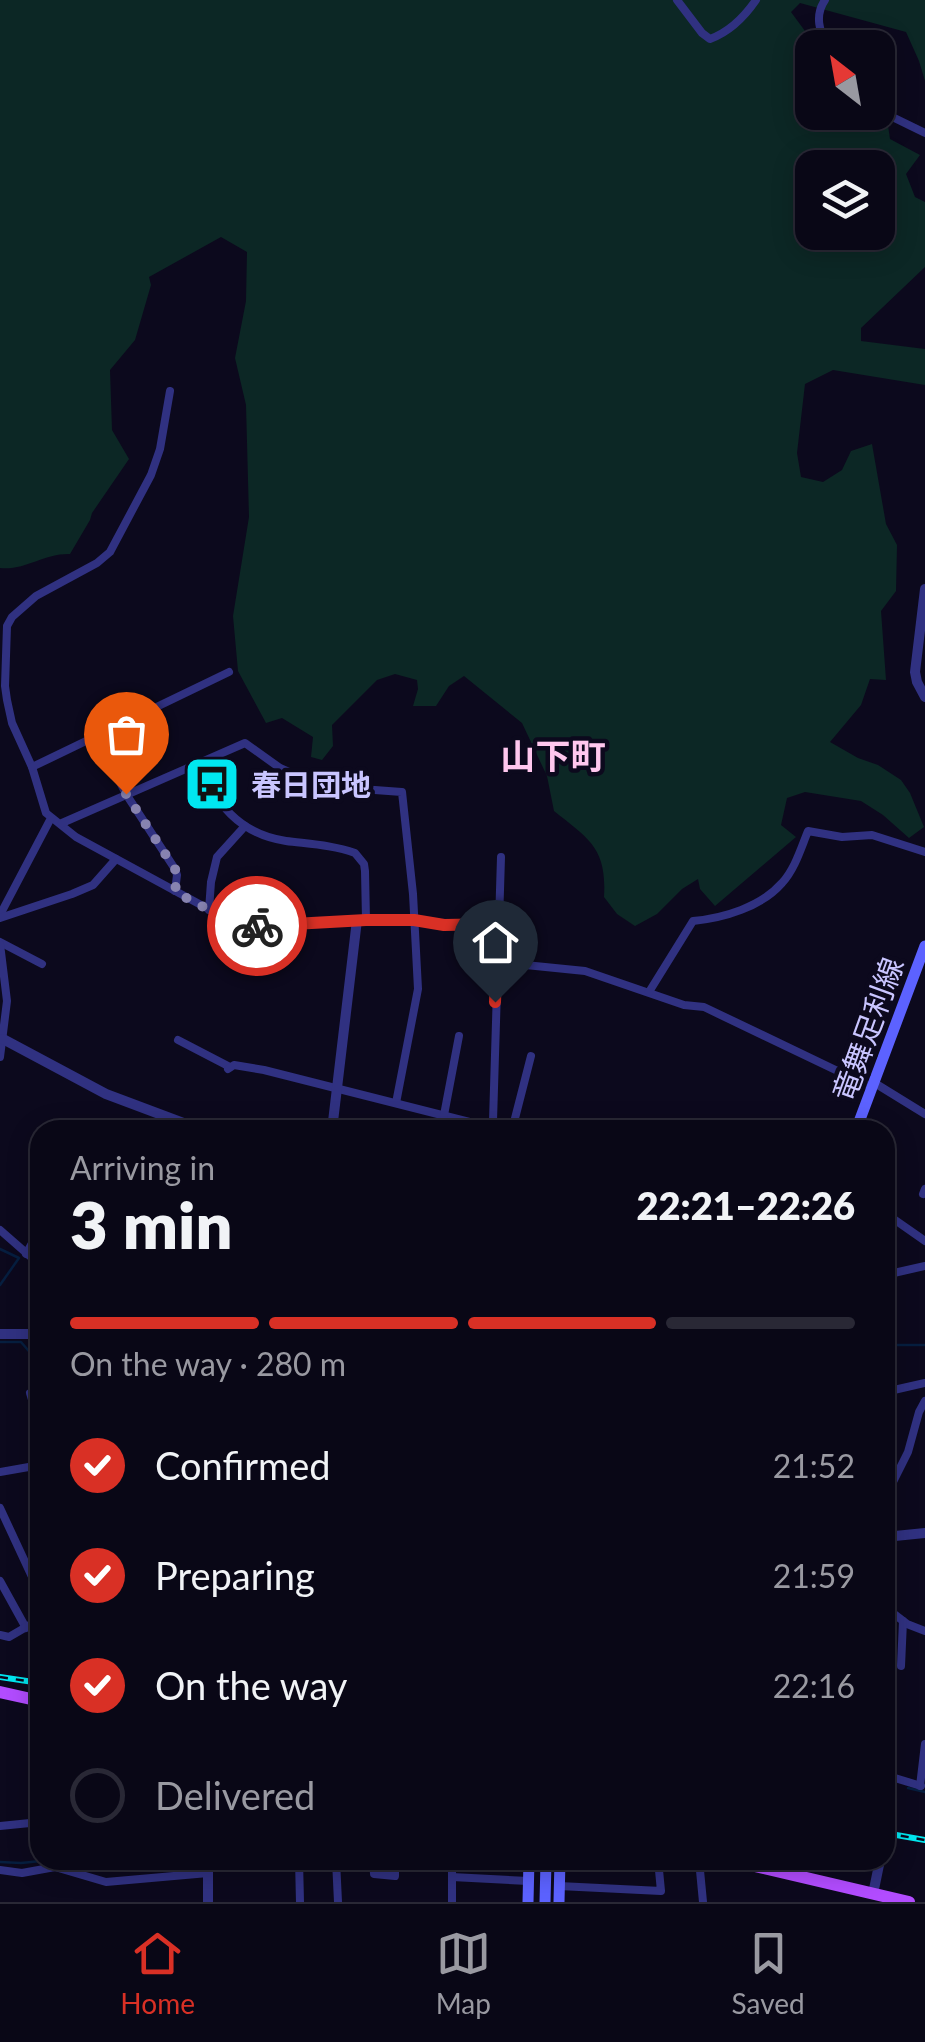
<!DOCTYPE html>
<html lang="en">
<head>
<meta charset="utf-8">
<style>
	body { margin:0; font-family:Lato,"Noto Sans JP",sans-serif; background:#12101f; color:#f1f3f6; height:100vh; display:flex; flex-direction:column; font-size:38px; white-space:nowrap }
	* { box-sizing:border-box; margin:0 }
	p { font-size:32px; color:#9999a1 }
	.icon { flex:none; width:55px; height:55px; fill:none; stroke:currentColor; stroke-width:2; stroke-linecap:round; stroke-linejoin:round }
	.map { position:relative; flex:1; overflow:hidden }
	.details { position:absolute; left:30px; top:1120px; width:865px; height:750px; display:flex; flex-direction:column; background:#090716; border-radius:30px; box-shadow:0 5px 25px #0003,0 0 0 2px #292835 }
	.details>* { flex:none }
	.needle { width:65px; rotate:329deg }
	.tools { position:absolute; left:795px; top:30px; display:grid; gap:20px }
	.tools a { display:grid; place-items:center; width:100px; height:100px; border-radius:20px; background:#090716; box-shadow:0 5px 25px #0003,0 0 0 2px #292835; font-size:50px }
	.pin { position:absolute; display:grid; place-items:center; width:85px; height:85px; color:#fff; margin:-102px -42px; border-radius:50% 50% 50% 0; rotate:-45deg; box-shadow:0 0 10px #0007 }
	.pin .icon { rotate:45deg }
	.courier { position:absolute; display:grid; place-items:center; width:100px; height:100px; margin:-50px; border:8px solid #d93025; border-radius:50%; background:#fff; color:#222; box-shadow:0 2px 12px #0007 }
	.summary em { font-style:normal; font-weight:800 }
	.summary div { display:flex; flex-direction:column-reverse }
	.summary { display:flex; align-items:center; justify-content:space-between; height:170px; padding:0 40px }
	h1 { font-size:65px; font-weight:800; line-height:75px }
	.bar { display:grid; grid-template-columns:repeat(4,1fr); gap:15px 10px; align-content:center; height:120px; padding:0 40px }
	.bar i { height:12px; border-radius:8px; background:#292835 }
	.bar .selected { background:#d93025 }
	.bar p { grid-column:span 4 }
	ol { padding:0 40px; list-style:none }
	li { display:flex; align-items:center; gap:30px; height:110px }
	li p { margin-inline-start:auto }
	li .icon { padding:10px; border-radius:50%; background:#d93025; color:#fff; stroke-width:4 }
	li:last-child { color:#9999a1 }
	li i { width:55px; height:55px; border:5px solid #292835; border-radius:50% }
	.tab-bar { display:flex; justify-content:space-around; align-items:center; height:140px; border-top:2px solid #292835; background:#090716; font-size:28px; color:#9999a1 }
	.tab-bar a { display:grid; justify-items:center; gap:5px }
	.tab-bar .selected { color:#d93025 }
	.map>svg:first-child { display:block }
</style>
</head>
<body>
<div class="map">
<svg width="925" height="1902" viewBox="0 0 925 1902">
	<rect width="100%" height="100%" fill="#0c091d"/>
	<path fill="#0c2725" fill-rule="evenodd" d="M0 0H925V81L919 61 906 32 800 3 791 12 805 31 827 47 812 48V112H878V76L881 78 890 139 920 155 906 174 915 197 925 202V267L861 328V341L925 349V385L833 370 805 384 797 453 801 477 823 482 842 470 851 451 872 444 886 524 897 545 896 591 881 611 886 680 870 679 861 705 830 742 858 758 878 765 901 780 910 793 924 827 909 838 883 815 861 801 805 792 787 798 781 825 796 837 715 906 700 889 698 879 682 889 657 914 635 926 617 914 604 897C607 848 589 839 554 811L547 776 522 723 464 676 449 686 436 706H413L418 689 417 680 395 674 377 680 332 725 333 746 322 760 311 757 313 737 282 718 266 723 238 671 233 616 249 517 246 405 235 358 246 301 247 252 221 237 149 277 151 285 135 340 110 370 112 430 129 459 92 513 90 520 70 554C45 553 24 571 0 568ZM812 168H878V232H812Z"/>
	<g fill="none" stroke-linecap="round" stroke-linejoin="round">
		<g stroke="#061e3f" stroke-width="2.5">
			<polyline points="0,1249 19,1258 0,1285"/>
			<polyline points="0,1342 21,1342 40,1364"/>
			<polyline points="885,1345 925,1345"/>
			<polyline points="908,1788 925,1792"/>
			<polyline points="0,1862 21,1863 51,1860"/>
		</g>
		<g stroke="#303181" stroke-width="8">
			<path d="M677 0 702 33 710 39C729 32 745 16 756 0"/>
			<path d="M825 0C814 16 820 31 827 48"/>
			<polyline points="878,110 925,133"/>
			<polyline points="170,391 160,449 151,475 110,552 97,563 36,596 12,617 7,626 5,686 7,700 12,723 32,767 46,813 76,837 236,924 249,926 366,920 415,920 444,925 499,924"/>
			<polyline points="96,735 126,794 175,869 177,875 175,891"/>
			<path d="M196 763C217 803 238 834 286 841 309 844 333 845 355 853L364 864 365 871 366 920"/>
			<polyline points="32,767 229,672"/>
			<polyline points="62,823 245,743 280,768 320,786 402,792 413,894 418,989 396,1103"/>
			<polyline points="209,910 211,882 217,857 245,826"/>
			<polyline points="0,915 51,818"/>
			<polyline points="0,918 72,894 93,885 116,859"/>
			<polyline points="0,942 42,964"/>
			<polyline points="0,944 7,1001 0,1057"/>
			<polyline points="496,962 585,971 684,1005 704,1007 871,1087"/>
			<path d="M649 992 693 921C724 918 761 907 782 883 795 869 801 848 808 831L842 837 872 835 925 852"/>
			<polyline points="178,1040 230,1067"/>
			<polyline points="228,1069 234,1065 264,1070 501,1130"/>
			<polyline points="873,1082 925,1114"/>
			<polyline points="444,1115 459,1036"/>
			<polyline points="491,1127 493,1121 501,857"/>
			<polyline points="512,1130 531,1056"/>
			<polyline points="923,1194 925,1189"/>
			<polyline points="885,1213 925,1241"/>
			<polyline points="0,1230 40,1265"/>
			<polyline points="26,1254 40,1229"/>
			<polyline points="885,1275 925,1266"/>
			<polyline points="885,1392 925,1383"/>
			<polyline points="30,1393 40,1426"/>
			<polyline points="0,1472 40,1465"/>
			<polyline points="885,1489 889,1490 908,1452 919,1412 925,1401"/>
			<polyline points="0,1508 40,1594"/>
			<polyline points="0,1581 26,1628"/>
			<polyline points="885,1607 907,1624 925,1631"/>
			<polyline points="0,1635 9,1637 40,1619"/>
			<polyline points="901,1666 903,1621"/>
			<polyline points="885,1775 921,1786"/>
			<polyline points="920,1786 925,1744"/>
			<polyline points="0,1826 40,1822"/>
			<polyline points="299,1860 300,1902"/>
			<polyline points="336,1860 338,1902"/>
			<polyline points="373,1860 374,1874 395,1876 395,1860"/>
			<polyline points="699,1860 703,1902"/>
			<polyline points="0,1870 22,1873 55,1867 106,1882 208,1873"/>
			<polyline points="452,1877 528,1881"/>
			<polyline points="559,1886 661,1891 658,1860"/>
			<polyline points="452,1902 452,1860"/>
		</g>
		<g stroke="#303181" stroke-width="10">
			<polyline points="925,589 915,672 917,682 925,697"/>
			<polyline points="3,1039 106,1094 202,1130"/>
			<polyline points="332,1130 357,920"/>
			<polyline points="0,1334 40,1334"/>
			<polyline points="885,1537 925,1533"/>
			<polyline points="873,1894 880,1860"/>
			<polyline points="208,1902 208,1860"/>
		</g>
		<g stroke="#5c62ff" stroke-width="11">
			<polyline points="856,1130 925,946"/>
			<polyline points="528,1902 529,1860"/>
			<polyline points="545,1902 546,1862"/>
			<polyline points="559,1902 560,1860"/>
		</g>
		<g stroke="#b24cff" stroke-width="12">
			<polyline points="0,1692 40,1701"/>
			<polyline points="729,1860 909,1902"/>
		</g>
		<g stroke="#00e7f0" stroke-width="6">
			<g id="rail">
				<polyline points="0,1677 40,1683"/>
				<polyline points="885,1833 925,1840"/>
			</g>
		</g>
		<use href="#rail" stroke="#0c091d" stroke-width="2.5" stroke-dasharray="8" stroke-linecap="butt"/>
	</g>
	<g fill="none" stroke-linecap="round" stroke-linejoin="round">
		<polyline stroke="#8783b0" stroke-width="10" stroke-dasharray="0 18" points="126,794 175,869 177,875 175,892 236,924 257,926"/>
		<polyline stroke="#d93025" stroke-width="12" points="257,926 366,920 414,920 444,925 498,924 495,1002"/>
	</g>
	<defs>
		<g id="bus-square" transform="scale(2.875)"><rect x="-9" y="-9" width="18" height="18" rx="4" fill="#00e7f0" stroke="#0c091d"/><path d="M-5-6H5V4H4V6H2V4H-2V6H-4V4H-5ZM-3.5-4V0h7V-4ZM-3.5 1.2v1.5H-2V1.2ZM2 1.2v1.5H3.5V1.2Z" fill="#111"/></g>
	</defs>
	<g fill-rule="evenodd">
		<use href="#bus-square" x="212" y="784"/>
	</g>
	<g text-anchor="middle" dominant-baseline="central" stroke-width="9" stroke-linejoin="round" paint-order="stroke">
		<g font-size="30" font-weight="bold" fill="#c9c5ff" stroke="#0c091d" text-anchor="start">
			<text x="251" y="784">春日団地</text>
		</g>
		<g font-size="30" fill="#c9c5ff" stroke="#0c091d">
			<text transform="translate(867 1029) rotate(-70)">竜舞足利線</text>
		</g>
		<g font-size="35" font-weight="bold" fill="#ffc7ee" stroke="#0c091d">
			<text x="553" y="755">山下町</text>
		</g>
	</g>
</svg>
<div class="tools">
<a><svg class="needle" viewBox="-14 -14 28 28"><path d="M0-13l5 13h-10z" fill="#e53935"/><path d="M0 13l5-13h-10z" fill="#9999a1"/></svg></a>
<a><svg class="icon" aria-label="layers" viewBox="0 0 24 24"><path d="M12 4l9 5-9 5-9-5zM3 14l9 5 9-5"/></svg></a>
</div>
<div class="pin" style="left:126px;top:794px;background:#ea580c"><svg class="icon" aria-label="bag" viewBox="0 0 24 24"><path d="M5 8h14l-1 12H6zM9 8a3 3 0 0 1 6 0"/></svg></div>
<div class="pin" style="left:495px;top:1002px;background:#1f2937"><svg class="icon" aria-label="home" viewBox="0 0 24 24"><path d="M3 11l9-7 9 7M6 9v11h12V9"/></svg></div>
<div class="courier" style="left:257px;top:926px"><svg class="icon" aria-label="bike" viewBox="0 0 24 24"><circle cx="6" cy="16" r="4"/><circle cx="18" cy="16" r="4"/><path d="M6 16l4-8h5l3 8M10 8l3 8H6M13 5h3"/></svg></div>
<section class="details">
<div class="summary"><div><h1>3 min</h1><p>Arriving in</p></div><em>22:21–22:26</em></div>
<div class="bar"><i class="selected"></i><i class="selected"></i><i class="selected"></i><i></i><p>On the way · 280 m</p></div>
<ol>
<li><svg class="icon" aria-label="check" viewBox="0 0 24 24"><path d="M5 12l5 5 9-10"/></svg>Confirmed<p>21:52</p></li>
<li><svg class="icon" aria-label="check" viewBox="0 0 24 24"><path d="M5 12l5 5 9-10"/></svg>Preparing<p>21:59</p></li>
<li><svg class="icon" aria-label="check" viewBox="0 0 24 24"><path d="M5 12l5 5 9-10"/></svg>On the way<p>22:16</p></li>
<li><i></i>Delivered</li>
</ol>
</section>
</div>
<nav class="tab-bar">
<a class="selected"><svg class="icon" aria-label="home" viewBox="0 0 24 24"><path d="M3 11l9-7 9 7M6 9v11h12V9"/></svg>Home</a>
<a><svg class="icon" aria-label="map" viewBox="0 0 24 24"><path d="M3 6l6-2 6 2 6-2v14l-6 2-6-2-6 2zM9 4v14M15 6v14"/></svg>Map</a>
<a><svg class="icon" aria-label="saved" viewBox="0 0 24 24"><path d="M7 4h10v16l-5-4-5 4z"/></svg>Saved</a>
</nav>
</body>
</html>
